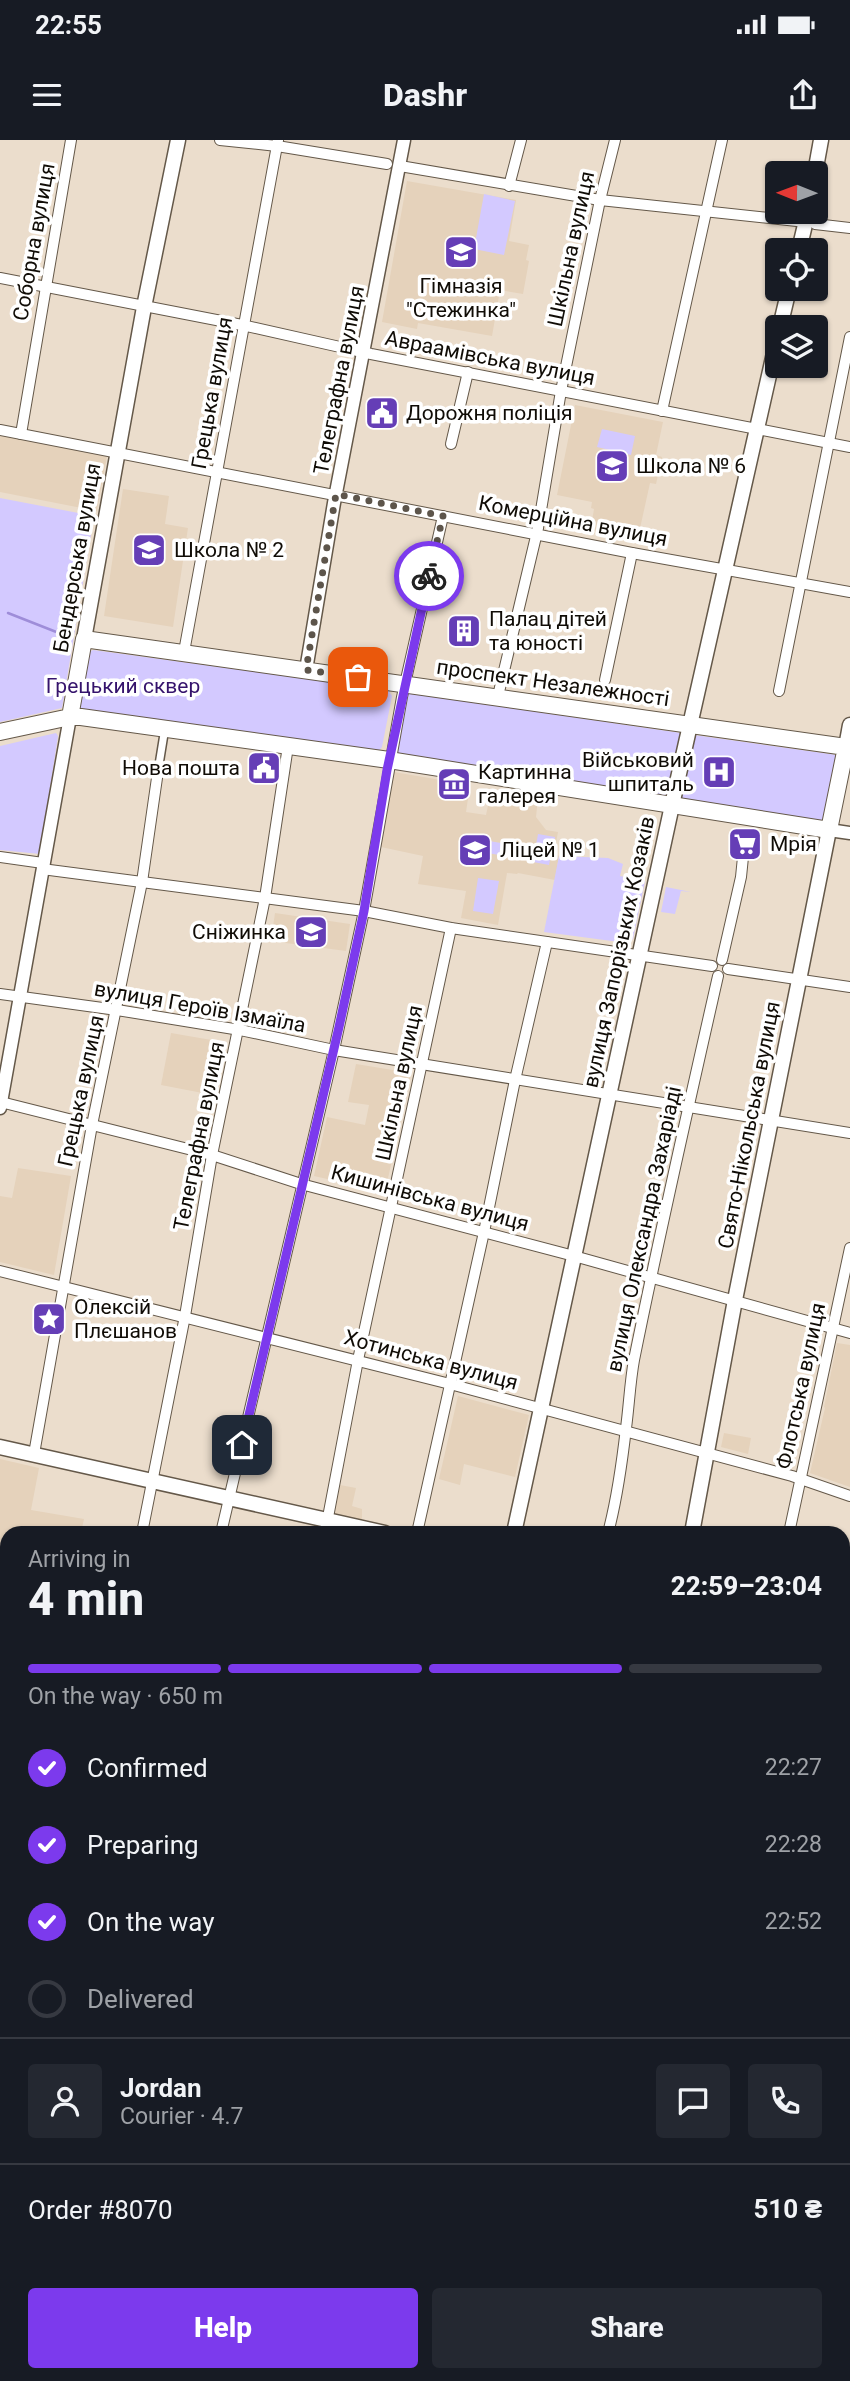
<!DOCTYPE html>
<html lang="en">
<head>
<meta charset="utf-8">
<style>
	body { margin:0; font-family:Roboto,sans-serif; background:#242831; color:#f1f3f6; height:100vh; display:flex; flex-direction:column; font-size:26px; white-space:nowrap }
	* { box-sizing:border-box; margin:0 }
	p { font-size:23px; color:#9ea1a6 }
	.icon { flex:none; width:38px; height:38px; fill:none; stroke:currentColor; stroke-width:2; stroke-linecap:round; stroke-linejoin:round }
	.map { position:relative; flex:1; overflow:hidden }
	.side { position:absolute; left:0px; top:1386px; width:850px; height:856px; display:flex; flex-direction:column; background:#171b24; border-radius:21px 21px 0 0; box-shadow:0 2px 5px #0004 }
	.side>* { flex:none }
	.needle { width:46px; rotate:271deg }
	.fabs { position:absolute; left:765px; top:21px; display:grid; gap:14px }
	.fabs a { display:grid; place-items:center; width:63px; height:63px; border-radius:7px; background:#171b24; box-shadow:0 2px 5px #0004; font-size:35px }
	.pin { position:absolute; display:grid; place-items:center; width:60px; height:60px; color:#fff; margin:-30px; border-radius:14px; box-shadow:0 4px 10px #0006 }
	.courier { position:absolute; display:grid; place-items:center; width:70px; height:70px; margin:-35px; border:5px solid #7c3aed; border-radius:50%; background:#fff; color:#222; box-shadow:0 2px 9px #0007 }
	.overview em { font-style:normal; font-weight:800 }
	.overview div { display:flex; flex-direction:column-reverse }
	.overview { display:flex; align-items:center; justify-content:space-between; height:119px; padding:0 28px }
	h1 { font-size:46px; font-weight:800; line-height:52px }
	.bar { display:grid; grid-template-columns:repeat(4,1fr); gap:10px 7px; align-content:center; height:84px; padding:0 28px }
	.bar i { height:9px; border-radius:5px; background:#363941 }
	.bar .selected { background:#7c3aed }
	.bar p { grid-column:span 4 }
	.line { display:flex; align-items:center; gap:18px; padding:0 28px; border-top:2px solid #363941 }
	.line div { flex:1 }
	.round { display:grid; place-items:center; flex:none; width:74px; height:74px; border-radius:7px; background:#242831 }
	ol { padding:0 28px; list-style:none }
	li { display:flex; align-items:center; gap:21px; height:77px }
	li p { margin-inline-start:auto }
	li .icon { padding:7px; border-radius:50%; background:#7c3aed; color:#fff; stroke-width:4 }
	li:last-child { color:#9ea1a6 }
	li i { width:38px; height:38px; border:4px solid #363941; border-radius:50% }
	.button { display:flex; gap:14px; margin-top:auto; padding:14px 28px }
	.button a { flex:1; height:80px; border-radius:7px; background:#7c3aed; color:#fff; font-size:28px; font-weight:800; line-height:80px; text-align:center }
	.button a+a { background:#242831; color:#f1f3f6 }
	.status { display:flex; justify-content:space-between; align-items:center; height:49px; padding:0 35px; background:#171b24; direction:ltr }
	.status svg { height:19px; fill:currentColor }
	header { display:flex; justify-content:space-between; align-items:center; height:91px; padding:0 28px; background:#171b24; font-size:32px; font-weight:800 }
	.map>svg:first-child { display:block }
</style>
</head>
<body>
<div class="status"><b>22:55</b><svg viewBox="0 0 49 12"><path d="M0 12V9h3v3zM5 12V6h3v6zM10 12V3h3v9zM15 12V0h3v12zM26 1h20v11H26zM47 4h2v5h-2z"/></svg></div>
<header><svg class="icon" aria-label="menu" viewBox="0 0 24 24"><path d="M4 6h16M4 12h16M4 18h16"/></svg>Dashr<svg class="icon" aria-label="share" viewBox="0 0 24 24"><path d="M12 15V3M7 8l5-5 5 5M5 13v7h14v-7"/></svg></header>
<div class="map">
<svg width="850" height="2241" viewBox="0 0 850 2241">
	<rect width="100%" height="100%" fill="#ebddcc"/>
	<g fill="#e5d2bb">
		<polygon points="407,41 516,60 509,101 529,105 526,120 529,121 523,154 500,150 492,196 418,183 417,189 382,182"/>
		<polygon points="575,265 663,282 656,315 662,317 656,344 650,343 637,402 590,393 594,369 591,368 592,362 557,355"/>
		<polygon points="0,295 107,316 97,371 0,352"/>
		<polygon points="123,349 169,356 165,384 188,388 173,487 104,476"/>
		<polygon points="394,632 470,645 466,672 486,675 491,652 538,658 536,677 546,690 558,692 554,713 559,716 555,740 518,733 517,734 507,733 498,785 461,778 466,751 418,744 423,716 381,707"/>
		<polygon points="275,773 350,784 346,811 271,801"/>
		<polygon points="171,893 223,902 213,955 161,945"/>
		<polygon points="356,924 411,933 385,1052 314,1036 327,977 365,985 369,965 348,962"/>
		<polygon points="18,1028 71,1036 54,1135 0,1122 0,1056 12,1058"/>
		<polygon points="837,1203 850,1205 850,1347 810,1333 825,1268 824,1267"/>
		<polygon points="458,1256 529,1275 515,1337 464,1324 460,1345 439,1339"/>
		<polygon points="724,1293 751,1298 748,1314 721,1307"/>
		<polygon points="0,1319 39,1328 31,1370 84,1379 81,1393 7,1393 7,1488 0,1486"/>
		<polygon points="340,1345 356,1348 352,1366 362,1369 362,1380 335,1374"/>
		<polygon points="7,2015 7,2169 0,2169 0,2046"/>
		<polygon points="227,2235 397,2235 394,2241 224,2241"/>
	</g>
	<g fill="#d3c9ff">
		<polygon points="484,54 515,61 504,115 474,109"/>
		<polygon points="602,289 635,296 631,315 597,307"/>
		<polygon points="0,358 94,376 62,568 0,582"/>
		<polygon points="93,510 388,550 392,556 382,607 378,612 80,571 89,512"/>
		<polygon points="405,543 496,566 681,593 682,594 667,656 389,620"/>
		<polygon points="56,593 58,596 40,714 0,710 0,606"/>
		<polygon points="694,595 837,615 826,680 821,682 683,659 680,657"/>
		<polygon points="538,694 555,697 549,725 533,722"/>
		<polygon points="489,701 513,705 511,717 487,713"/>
		<polygon points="559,716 608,718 623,724 620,736 645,741 633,799 627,803 544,792"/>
		<polygon points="478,738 499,741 493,774 473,771"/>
		<polygon points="666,747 691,752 681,751 675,774 661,772"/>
	</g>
	<g fill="#ac9ce8">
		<polygon points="0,2171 7,2171 7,2235 78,2235 70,2241 2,2241 4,2233 0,2234"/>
		<polygon points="98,2235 210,2235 207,2241 91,2241"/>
	</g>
	<polygon fill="#9e8dd9" points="850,1646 850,2241 394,2241 397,2235 844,2235 844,1651"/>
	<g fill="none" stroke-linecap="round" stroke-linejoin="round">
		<polyline stroke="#9e8dd9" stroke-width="2.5" points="8,473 64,495"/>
		<g stroke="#645849" stroke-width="10">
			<g id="pedestrian">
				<polyline points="158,631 164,594"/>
				<polyline points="844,1507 850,1509"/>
			</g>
		</g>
		<g stroke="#645849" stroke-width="12">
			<g id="minor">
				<polyline points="220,0 277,6 387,24"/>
				<polyline points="400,26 600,60 806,82"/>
				<polyline points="509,46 521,0"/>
				<polyline points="815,84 850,88"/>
				<polyline points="0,138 242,185 371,214 850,307"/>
				<polyline points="662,271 722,0"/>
				<polyline points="0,290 632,413 850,452"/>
				<polyline points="21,294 71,0"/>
				<polyline points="451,304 468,232"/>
				<polyline points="184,512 278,0"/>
				<polyline points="605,540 632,413"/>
				<polyline points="779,551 850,197"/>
				<polyline points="498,556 538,388 561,251 600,60 615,0"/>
				<polyline points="0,717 43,723"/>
				<polyline points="42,729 364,771 451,788 712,826"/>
				<polyline points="722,820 741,737 743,717"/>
				<polyline points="728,829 850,847"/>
				<polyline points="0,854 117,870 240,890 334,910 850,993"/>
				<polyline points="1,962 212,1015 301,1044 574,1116 850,1193"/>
				<polyline points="0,1131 450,1244 792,1336 850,1356"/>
				<polyline points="34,1314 92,985 142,742 158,631"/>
				<polyline points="142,1393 185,1176 212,1015 265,758 288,606"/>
				<polyline points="221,1393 334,910 364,771 402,557 443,376"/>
				<polyline points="325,1393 358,1220 451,788"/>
				<polyline points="417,1393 484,1092 515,940 547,802"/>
				<path d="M608 1393C617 1359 622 1323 626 1288 629 1266 630 1242 634 1220 660 1091 689 964 718 836"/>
				<polyline points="789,1393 850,1108"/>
				<polyline points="0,1503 7,1505"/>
			</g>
		</g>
		<g stroke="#645849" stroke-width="15">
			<g id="tertiary">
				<polyline points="306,530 334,363 404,0"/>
				<polyline points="829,690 850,693"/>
				<polyline points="0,968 70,577"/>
				<polyline points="219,2241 222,2235"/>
			</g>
		</g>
		<g stroke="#645849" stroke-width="17">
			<g id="secondary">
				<polyline points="815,33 821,0"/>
				<polyline points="799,110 808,72"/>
				<polyline points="780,187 789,149"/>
				<polyline points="84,499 144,167 178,0"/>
				<polyline points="846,607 850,585"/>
				<polyline points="0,1307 385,1393"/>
				<polyline points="514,1393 676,647 777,200"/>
				<polyline points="692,1393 735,1160 829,690"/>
			</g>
		</g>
		<g stroke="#645849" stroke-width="18">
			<polyline id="primary" points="0,592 70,577 81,577 389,620 829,690 846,607 84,499 70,577"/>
		</g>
		<use href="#pedestrian" stroke="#fff" stroke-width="7"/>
		<use href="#minor" stroke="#fff" stroke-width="10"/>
		<use href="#tertiary" stroke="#fff" stroke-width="12"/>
		<use href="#secondary" stroke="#fff" stroke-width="14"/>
		<use href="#primary" stroke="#fff" stroke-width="16"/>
		<g stroke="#4d463d" stroke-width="2.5" stroke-dasharray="10 5" stroke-linecap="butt">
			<polyline points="844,1581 850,1576"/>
			<polyline points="82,2241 90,2235"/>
		</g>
	</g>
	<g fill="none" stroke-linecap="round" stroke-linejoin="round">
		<polyline stroke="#5d554b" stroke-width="7" stroke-dasharray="0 12.6" points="358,537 306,530 336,354 443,376 429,436"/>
		<polyline stroke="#7c3aed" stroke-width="9" points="242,1305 339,887 364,771 387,630 429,436"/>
	</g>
	<defs>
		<g id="school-square" transform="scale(1.75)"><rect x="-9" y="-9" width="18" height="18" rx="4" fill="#653eb6" stroke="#fff"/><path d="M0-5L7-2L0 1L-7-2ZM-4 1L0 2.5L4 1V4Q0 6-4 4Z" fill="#fff"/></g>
		<g id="civic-square" transform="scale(1.75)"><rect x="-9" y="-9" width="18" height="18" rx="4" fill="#653eb6" stroke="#fff"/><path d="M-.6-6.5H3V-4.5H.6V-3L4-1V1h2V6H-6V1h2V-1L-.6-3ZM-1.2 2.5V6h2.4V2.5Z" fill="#fff"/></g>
		<g id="building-square" transform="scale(1.75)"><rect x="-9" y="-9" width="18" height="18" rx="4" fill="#653eb6" stroke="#fff"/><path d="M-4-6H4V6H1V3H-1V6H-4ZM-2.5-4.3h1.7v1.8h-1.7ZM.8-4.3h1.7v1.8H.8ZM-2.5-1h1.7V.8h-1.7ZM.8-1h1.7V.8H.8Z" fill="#fff"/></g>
		<g id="hospital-square" transform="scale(1.75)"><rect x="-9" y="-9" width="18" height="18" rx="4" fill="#653eb6" stroke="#fff"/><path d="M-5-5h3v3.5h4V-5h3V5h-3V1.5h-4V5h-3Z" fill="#fff"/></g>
		<g id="museum-square" transform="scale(1.75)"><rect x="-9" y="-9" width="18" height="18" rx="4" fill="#653eb6" stroke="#fff"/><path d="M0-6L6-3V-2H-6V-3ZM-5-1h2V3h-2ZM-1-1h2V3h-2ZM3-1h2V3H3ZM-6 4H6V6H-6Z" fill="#fff"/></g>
		<g id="supermarket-square" transform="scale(1.75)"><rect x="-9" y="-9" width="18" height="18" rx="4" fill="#653eb6" stroke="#fff"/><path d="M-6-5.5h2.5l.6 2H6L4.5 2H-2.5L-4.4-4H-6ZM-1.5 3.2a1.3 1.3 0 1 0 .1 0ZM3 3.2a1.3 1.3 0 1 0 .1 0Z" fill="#fff"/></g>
		<g id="sight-square" transform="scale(1.75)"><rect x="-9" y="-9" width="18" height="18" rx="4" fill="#653eb6" stroke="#fff"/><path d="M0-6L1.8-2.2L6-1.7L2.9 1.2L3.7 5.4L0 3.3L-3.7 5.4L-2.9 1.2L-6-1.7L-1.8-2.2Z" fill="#fff"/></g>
	</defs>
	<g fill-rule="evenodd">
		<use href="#school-square" x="461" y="112"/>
		<use href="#civic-square" x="382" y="273"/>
		<use href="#school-square" x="612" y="326"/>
		<use href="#school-square" x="149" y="410"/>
		<use href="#building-square" x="464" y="491"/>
		<use href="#civic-square" x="264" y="628"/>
		<use href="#hospital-square" x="719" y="632"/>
		<use href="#museum-square" x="454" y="644"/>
		<use href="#supermarket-square" x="745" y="704"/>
		<use href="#school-square" x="475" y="710"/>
		<use href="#school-square" x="311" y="792"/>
		<use href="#sight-square" x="49" y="1179"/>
	</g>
	<g text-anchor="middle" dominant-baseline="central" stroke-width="7" stroke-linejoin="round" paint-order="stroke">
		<g font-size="21" fill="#100c06" stroke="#fff">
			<text transform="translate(34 102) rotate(-80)">Соборна вулиця</text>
			<text transform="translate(571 109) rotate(-78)">Шкільна вулиця</text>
			<text transform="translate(490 218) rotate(11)">Авраамівська вулиця</text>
			<text transform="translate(339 240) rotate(-79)">Телеграфна вулиця</text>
			<text transform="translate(212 253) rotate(-80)">Грецька вулиця</text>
			<text transform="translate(573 381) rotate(11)">Комерційна вулиця</text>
			<text transform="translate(77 418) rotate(-80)">Бендерська вулиця</text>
			<text transform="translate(553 543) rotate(8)">проспект Незалежності</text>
			<text transform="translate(619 812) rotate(-78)">вулиця Запорізьких Козаків</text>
			<text transform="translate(200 867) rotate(10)">вулиця Героїв Ізмаїла</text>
			<text transform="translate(399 943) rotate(-78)">Шкільна вулиця</text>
			<text transform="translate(81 951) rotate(-78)">Грецька вулиця</text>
			<text transform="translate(749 985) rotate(-79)">Свято-Нікольська вулиця</text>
			<text transform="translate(199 996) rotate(-79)">Телеграфна вулиця</text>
			<text transform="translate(430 1058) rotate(15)">Кишинівська вулиця</text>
			<text transform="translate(644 1089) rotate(-78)">вулиця Олександра Захаріаді</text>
			<text transform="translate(431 1220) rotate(15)">Хотинська вулиця</text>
			<text transform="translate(801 1246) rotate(-78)">Флотська вулиця</text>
		</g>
		<g font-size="21" fill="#100c06" stroke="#fff" text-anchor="start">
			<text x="461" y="146" text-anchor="middle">Гімназія<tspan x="461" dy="24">"Стежинка"</tspan></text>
			<text x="406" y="273">Дорожня поліція</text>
			<text x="636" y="326">Школа № 6</text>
			<text x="174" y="410">Школа № 2</text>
			<text x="489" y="479">Палац дітей<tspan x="489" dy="24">та юності</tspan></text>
			<text x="694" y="620" text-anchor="end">Військовий<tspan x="694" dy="24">шпиталь</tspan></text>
			<text x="240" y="628" text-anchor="end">Нова пошта</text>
			<text x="478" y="632">Картинна<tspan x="478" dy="24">галерея</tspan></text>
			<text x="770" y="704">Мрія</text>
			<text x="500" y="710">Ліцей № 1</text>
			<text x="286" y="792" text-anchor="end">Сніжинка</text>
			<text x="74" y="1167">Олексій<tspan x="74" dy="24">Плєшанов</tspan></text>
		</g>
		<g font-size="21" fill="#35136c" stroke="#fff">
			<text x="123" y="546">Грецький сквер</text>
		</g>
	</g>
</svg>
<div class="fabs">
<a><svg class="needle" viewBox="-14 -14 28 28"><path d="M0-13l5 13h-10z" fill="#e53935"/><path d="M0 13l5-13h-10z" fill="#9ea1a6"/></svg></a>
<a><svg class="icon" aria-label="locate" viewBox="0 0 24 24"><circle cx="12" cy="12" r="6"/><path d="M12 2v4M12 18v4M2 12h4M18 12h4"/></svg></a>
<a><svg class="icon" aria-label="layers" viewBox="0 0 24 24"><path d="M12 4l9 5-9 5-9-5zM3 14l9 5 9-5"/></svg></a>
</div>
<div class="pin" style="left:358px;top:537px;background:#ea580c"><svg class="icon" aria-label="bag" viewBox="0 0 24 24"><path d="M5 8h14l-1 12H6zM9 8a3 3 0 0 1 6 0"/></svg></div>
<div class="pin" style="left:242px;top:1305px;background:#1f2937"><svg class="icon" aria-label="home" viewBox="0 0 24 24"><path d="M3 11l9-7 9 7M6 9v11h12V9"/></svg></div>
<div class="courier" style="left:429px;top:436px"><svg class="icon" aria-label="bike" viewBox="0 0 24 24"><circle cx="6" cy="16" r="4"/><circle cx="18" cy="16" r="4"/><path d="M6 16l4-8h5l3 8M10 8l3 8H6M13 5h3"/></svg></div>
<section class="side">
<div class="overview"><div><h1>4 min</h1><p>Arriving in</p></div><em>22:59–23:04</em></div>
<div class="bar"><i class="selected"></i><i class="selected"></i><i class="selected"></i><i></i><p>On the way · 650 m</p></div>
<ol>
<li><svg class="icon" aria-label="check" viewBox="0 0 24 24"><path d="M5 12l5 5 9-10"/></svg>Confirmed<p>22:27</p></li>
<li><svg class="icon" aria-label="check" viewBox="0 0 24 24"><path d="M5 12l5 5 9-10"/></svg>Preparing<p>22:28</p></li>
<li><svg class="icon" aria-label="check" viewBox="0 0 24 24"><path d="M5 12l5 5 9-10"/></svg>On the way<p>22:52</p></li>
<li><i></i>Delivered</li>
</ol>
<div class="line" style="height:126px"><a class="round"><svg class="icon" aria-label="person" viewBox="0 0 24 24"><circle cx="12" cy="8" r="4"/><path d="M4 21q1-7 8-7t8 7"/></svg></a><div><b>Jordan</b><p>Courier · 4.7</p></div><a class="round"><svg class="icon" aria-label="chat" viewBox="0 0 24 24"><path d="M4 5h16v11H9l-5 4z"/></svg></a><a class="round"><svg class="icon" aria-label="phone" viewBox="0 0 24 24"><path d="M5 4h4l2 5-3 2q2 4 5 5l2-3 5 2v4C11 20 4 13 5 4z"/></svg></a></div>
<div class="line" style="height:91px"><div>Order #8070</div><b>510 ₴</b></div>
<div class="button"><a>Help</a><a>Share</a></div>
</section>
</div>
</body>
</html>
